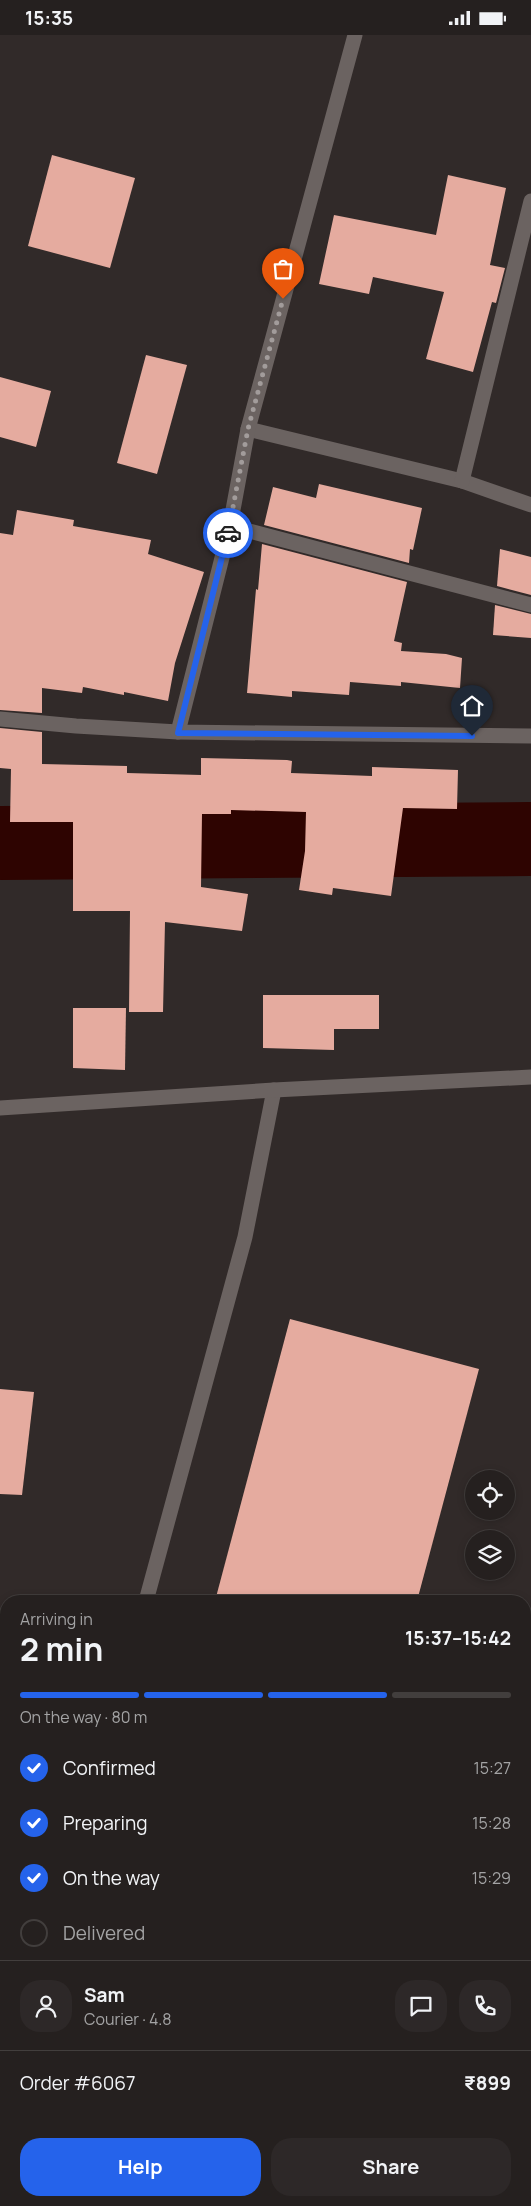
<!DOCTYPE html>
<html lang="en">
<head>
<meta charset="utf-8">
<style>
	body { margin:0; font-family:Manrope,sans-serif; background:#2d2828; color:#f1f3f6; height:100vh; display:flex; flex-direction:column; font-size:19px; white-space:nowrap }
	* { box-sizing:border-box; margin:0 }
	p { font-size:16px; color:#a3a3a4 }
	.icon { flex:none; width:28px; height:28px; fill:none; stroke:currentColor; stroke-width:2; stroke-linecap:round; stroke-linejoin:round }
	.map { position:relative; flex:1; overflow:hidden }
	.side { position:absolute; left:0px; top:1560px; width:531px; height:611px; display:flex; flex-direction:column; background:#25201f; border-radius:20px 20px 0 0; box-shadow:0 2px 8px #0003,0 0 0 1px #423e3d }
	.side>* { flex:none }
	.fabs { position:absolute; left:465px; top:1435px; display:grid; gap:10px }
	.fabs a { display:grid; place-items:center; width:50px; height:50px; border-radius:50%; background:#25201f; box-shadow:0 2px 8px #0003,0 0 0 1px #423e3d; font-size:25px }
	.pin { position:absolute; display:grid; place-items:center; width:42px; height:42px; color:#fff; margin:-51px -21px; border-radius:50% 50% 50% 0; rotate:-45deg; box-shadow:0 0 5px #0007 }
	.pin .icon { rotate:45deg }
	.courier { position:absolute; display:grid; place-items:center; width:50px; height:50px; margin:-25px; border:4px solid #2563eb; border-radius:50%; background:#fff; color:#222; box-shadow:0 1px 6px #0007 }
	.headline em { font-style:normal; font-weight:700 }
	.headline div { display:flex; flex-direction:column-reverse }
	.headline { display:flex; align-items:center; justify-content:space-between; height:85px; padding:0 20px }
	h1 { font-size:32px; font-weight:700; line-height:38px }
	.bar { display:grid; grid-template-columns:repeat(4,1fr); gap:8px 5px; align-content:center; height:60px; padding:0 20px }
	.bar i { height:6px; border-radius:4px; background:#423e3d }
	.bar .current { background:#2563eb }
	.bar p { grid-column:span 4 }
	.line { display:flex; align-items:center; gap:12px; padding:0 20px; border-top:1px solid #423e3d }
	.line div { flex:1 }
	.round { display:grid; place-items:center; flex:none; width:52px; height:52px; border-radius:20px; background:#2d2828 }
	ol { padding:0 20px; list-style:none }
	li { display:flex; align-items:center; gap:15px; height:55px }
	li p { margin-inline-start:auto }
	li .icon { padding:5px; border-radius:50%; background:#2563eb; color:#fff; stroke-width:4 }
	li:last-child { color:#a3a3a4 }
	li i { width:28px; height:28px; border:2px solid #423e3d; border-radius:50% }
	.cta { display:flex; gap:10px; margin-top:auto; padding:10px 20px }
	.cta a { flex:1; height:58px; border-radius:20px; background:#2563eb; color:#fff; font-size:20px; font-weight:700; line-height:58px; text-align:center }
	.cta a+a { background:#2d2828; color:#f1f3f6 }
	.status { display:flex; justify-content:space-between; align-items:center; height:35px; padding:0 25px; background:#25201f; direction:ltr }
	.status svg { height:14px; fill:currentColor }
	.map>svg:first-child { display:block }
</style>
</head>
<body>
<div class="status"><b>15:35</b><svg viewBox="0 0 49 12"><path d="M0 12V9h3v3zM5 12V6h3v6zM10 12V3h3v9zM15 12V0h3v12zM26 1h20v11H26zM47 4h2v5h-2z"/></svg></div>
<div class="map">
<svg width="531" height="2171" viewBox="0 0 531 2171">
	<rect width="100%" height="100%" fill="#312a29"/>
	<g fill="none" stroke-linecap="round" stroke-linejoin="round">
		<polyline stroke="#2e0401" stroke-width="74" points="0,808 531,804"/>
	</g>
	<g fill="#e5ab9f">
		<polygon points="52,120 135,143 110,233 28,211"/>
		<polygon points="448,140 506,153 490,230 505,233 496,268 492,267 473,337 426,324 444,257 373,242 369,259 319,249 334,180 436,200"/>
		<polygon points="146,320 187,330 157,439 117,428"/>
		<polygon points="0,342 51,356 36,412 0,402"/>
		<polygon points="319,449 422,473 413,515 410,514 409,528 264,490 273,452 316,463"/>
		<polygon points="17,475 74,485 73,491 151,505 148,519 204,537 175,628 168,666 124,657 124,660 83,652 82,658 42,653 42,678 0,675 0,498 13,500"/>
		<polygon points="262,509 407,547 394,606 402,608 401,616 446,619 462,623 460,653 401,647 401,651 350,647 349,660 292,656 292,662 247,658 256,554 258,555"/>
		<polygon points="500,514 531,522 531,560 497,551"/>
		<polygon points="495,570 531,579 531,603 493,600"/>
		<polygon points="0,693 42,697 42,729 127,731 127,738 201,740 201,723 287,725 292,726 291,738 372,741 372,732 458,735 457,774 403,773 391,861 333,853 332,860 299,855 305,816 306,777 231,775 231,779 202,779 201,852 248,859 242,896 165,887 163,977 129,977 130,876 73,876 73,787 10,787 11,734 0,733"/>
		<polygon points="263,960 379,960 379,994 334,994 334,1015 263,1013"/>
		<polygon points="73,973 126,973 125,1035 73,1033"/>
		<polygon points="290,1284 479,1334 417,1566 215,1566"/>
		<polygon points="0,1354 34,1357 22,1460 0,1459"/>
	</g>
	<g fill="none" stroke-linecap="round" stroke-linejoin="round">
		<g stroke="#6b6361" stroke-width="15">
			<polyline points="146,1566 245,1202 274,1055"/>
			<polyline points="0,2070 6,2071"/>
		</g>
		<g stroke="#6b6361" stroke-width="15">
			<polyline points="248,394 462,446 531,470"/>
			<polyline points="462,446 531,166"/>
			<polyline points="230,491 531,570"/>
			<polyline points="0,684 76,691 178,697 531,701"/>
			<polyline points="178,697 230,491 248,394 355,0"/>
			<polyline points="0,1073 274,1055 531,1042"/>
			<polyline points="525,1689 531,1668"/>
			<polyline points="383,2171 385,2165"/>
		</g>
	</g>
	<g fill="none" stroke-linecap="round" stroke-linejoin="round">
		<polyline stroke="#a29c9b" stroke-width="5" stroke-dasharray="0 9" points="228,498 248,394 283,264"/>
		<polyline stroke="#2563eb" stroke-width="6" points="228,498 178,698 472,701"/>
	</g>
</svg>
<div class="fabs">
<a><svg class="icon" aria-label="locate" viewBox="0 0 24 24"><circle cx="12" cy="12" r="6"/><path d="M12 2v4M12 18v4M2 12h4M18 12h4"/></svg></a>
<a><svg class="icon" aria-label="layers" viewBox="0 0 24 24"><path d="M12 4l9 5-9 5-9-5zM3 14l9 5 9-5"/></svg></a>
</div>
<div class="pin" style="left:283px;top:264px;background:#ea580c"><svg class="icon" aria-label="bag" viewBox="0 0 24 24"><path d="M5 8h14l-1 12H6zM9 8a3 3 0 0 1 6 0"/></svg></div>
<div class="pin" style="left:472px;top:701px;background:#1f2937"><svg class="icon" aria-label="home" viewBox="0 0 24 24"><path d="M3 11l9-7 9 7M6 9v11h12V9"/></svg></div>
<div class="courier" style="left:228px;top:498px"><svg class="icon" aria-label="car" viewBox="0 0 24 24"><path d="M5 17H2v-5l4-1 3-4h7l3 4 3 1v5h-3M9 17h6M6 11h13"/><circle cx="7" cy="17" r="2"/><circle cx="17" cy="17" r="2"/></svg></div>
<section class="side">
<div class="headline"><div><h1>2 min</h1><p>Arriving in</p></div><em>15:37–15:42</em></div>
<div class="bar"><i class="current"></i><i class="current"></i><i class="current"></i><i></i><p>On the way · 80 m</p></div>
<ol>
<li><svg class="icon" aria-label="check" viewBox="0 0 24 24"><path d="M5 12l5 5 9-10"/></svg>Confirmed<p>15:27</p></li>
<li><svg class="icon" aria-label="check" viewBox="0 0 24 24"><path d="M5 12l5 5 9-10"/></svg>Preparing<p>15:28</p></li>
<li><svg class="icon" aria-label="check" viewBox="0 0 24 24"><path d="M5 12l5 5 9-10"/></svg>On the way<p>15:29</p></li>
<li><i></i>Delivered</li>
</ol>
<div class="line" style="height:90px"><a class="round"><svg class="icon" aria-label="person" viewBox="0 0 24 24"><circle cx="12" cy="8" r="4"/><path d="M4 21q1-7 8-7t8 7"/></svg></a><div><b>Sam</b><p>Courier · 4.8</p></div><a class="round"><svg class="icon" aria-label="chat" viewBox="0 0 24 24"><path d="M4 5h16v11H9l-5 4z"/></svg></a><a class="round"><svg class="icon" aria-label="phone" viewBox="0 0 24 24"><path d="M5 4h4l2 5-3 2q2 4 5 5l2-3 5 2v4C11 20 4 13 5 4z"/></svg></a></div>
<div class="line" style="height:65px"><div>Order #6067</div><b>₹899</b></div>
<div class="cta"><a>Help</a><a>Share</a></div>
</section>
</div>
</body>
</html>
